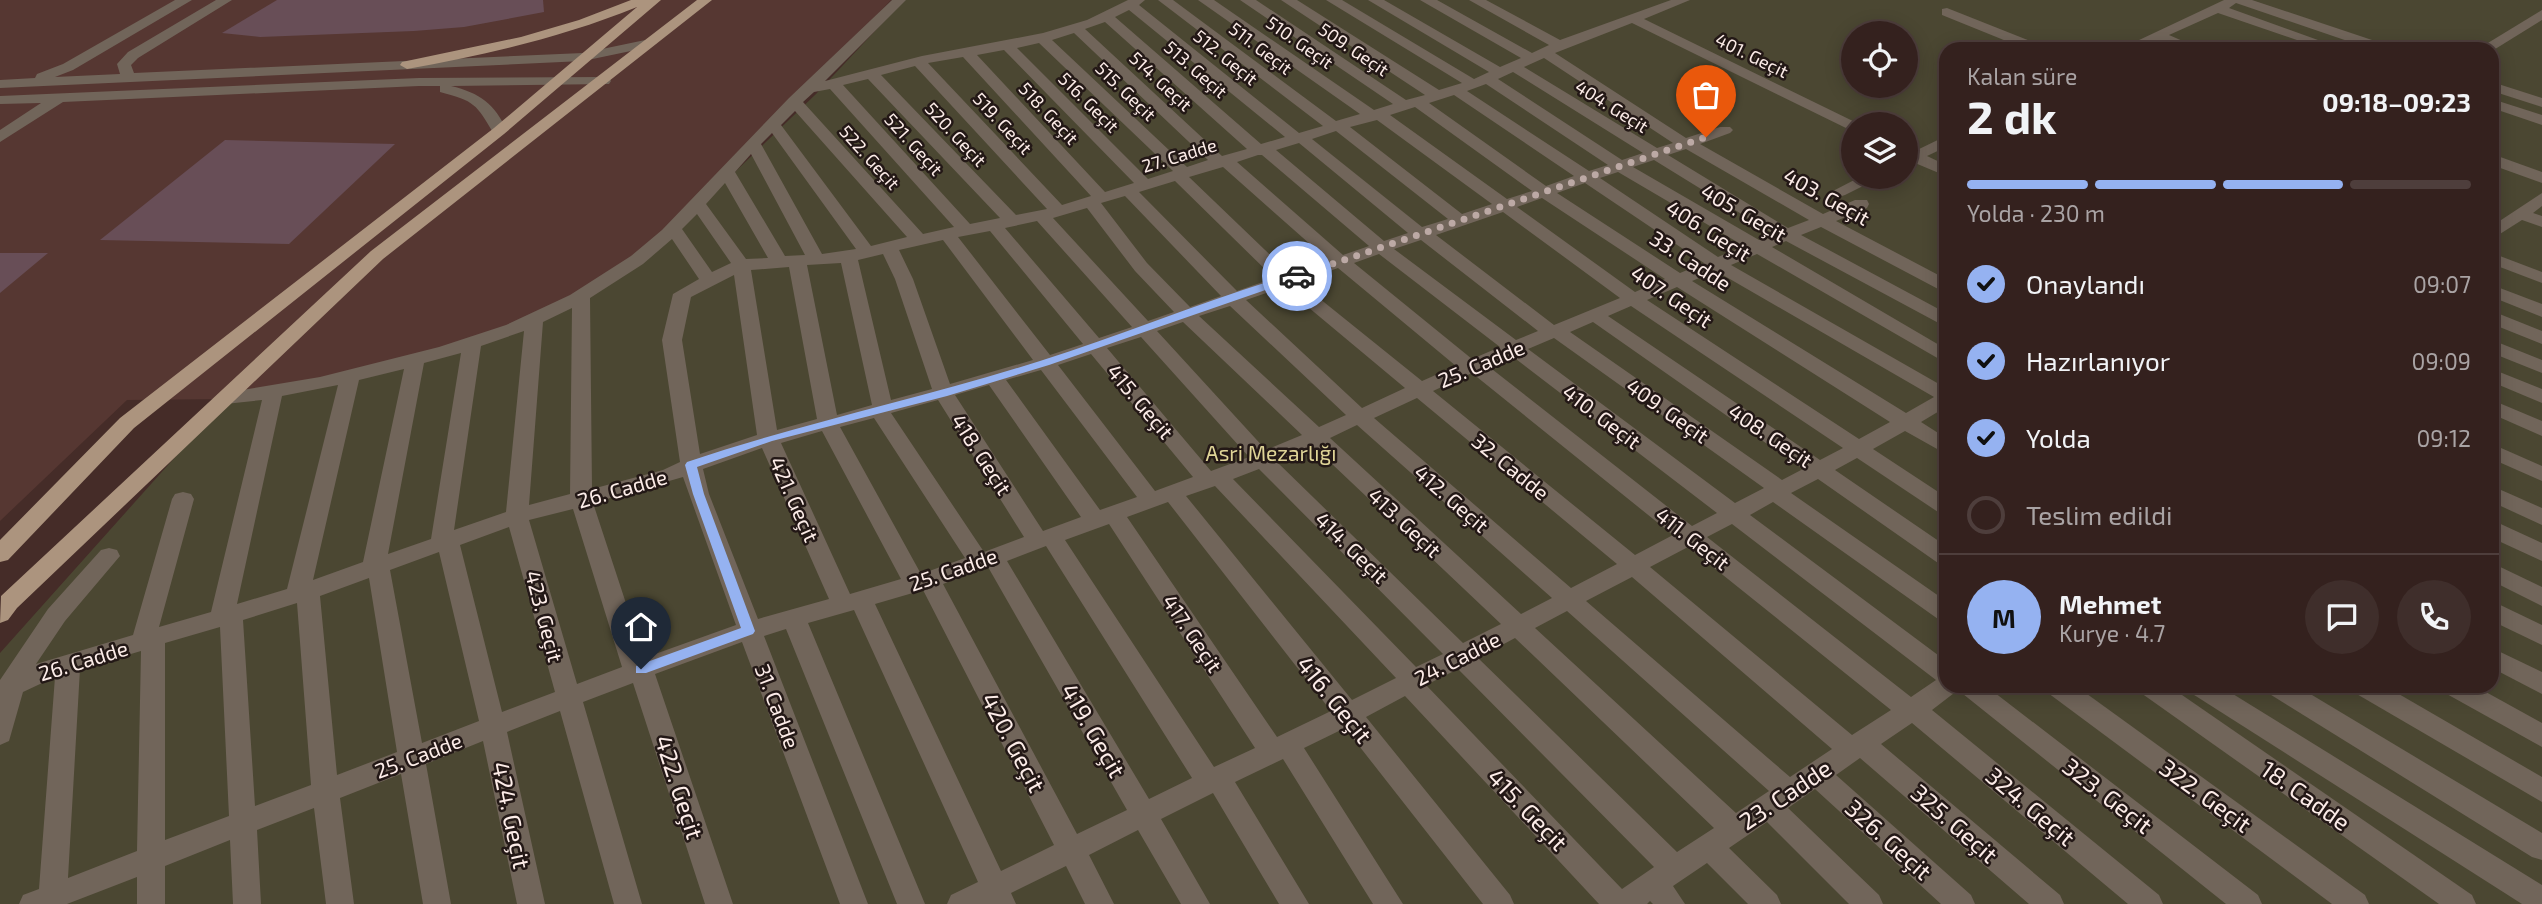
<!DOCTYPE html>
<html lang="tr">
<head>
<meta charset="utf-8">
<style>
	body { margin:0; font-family:"Exo 2",sans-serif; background:#3f2e2b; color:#f1f3f6; height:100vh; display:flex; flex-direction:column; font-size:26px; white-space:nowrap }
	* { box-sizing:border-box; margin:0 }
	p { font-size:23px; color:#a9a3a4 }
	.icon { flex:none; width:38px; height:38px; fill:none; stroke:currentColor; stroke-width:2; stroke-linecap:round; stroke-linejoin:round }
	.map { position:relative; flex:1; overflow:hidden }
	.panel { position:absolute; left:1939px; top:42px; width:560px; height:651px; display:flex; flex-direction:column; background:#34211e; border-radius:21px; box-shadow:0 4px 18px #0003,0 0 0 2px #4e3e3c }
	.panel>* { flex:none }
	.fabs { position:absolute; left:1841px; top:21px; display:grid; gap:14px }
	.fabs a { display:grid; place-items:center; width:77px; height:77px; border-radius:50%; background:#34211e; box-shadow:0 4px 18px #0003,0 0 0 2px #4e3e3c; font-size:35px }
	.pin { position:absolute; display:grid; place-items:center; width:60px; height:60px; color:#fff; margin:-72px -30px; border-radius:50% 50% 50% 0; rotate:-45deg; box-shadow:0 0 7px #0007 }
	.pin .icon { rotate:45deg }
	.courier { position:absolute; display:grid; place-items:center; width:70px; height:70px; margin:-35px; border:5px solid #95b2f1; border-radius:50%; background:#fff; color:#222; box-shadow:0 2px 9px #0007 }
	.overview em { font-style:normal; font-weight:700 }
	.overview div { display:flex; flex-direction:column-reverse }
	.overview { display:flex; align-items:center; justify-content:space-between; height:119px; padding:0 28px }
	h1 { font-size:46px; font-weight:700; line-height:52px }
	.bar { display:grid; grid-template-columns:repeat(4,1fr); gap:10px 7px; align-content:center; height:84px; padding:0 28px }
	.bar i { height:9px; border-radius:5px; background:#4e3e3c }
	.bar .on { background:#95b2f1 }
	.bar p { grid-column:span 4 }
	.line { display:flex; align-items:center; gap:18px; padding:0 28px; border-top:2px solid #4e3e3c }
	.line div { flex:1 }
	.round { display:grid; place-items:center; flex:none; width:74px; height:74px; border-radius:37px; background:#3f2e2b }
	ol { padding:0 28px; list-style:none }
	li { display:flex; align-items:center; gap:21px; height:77px }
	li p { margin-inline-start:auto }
	li .icon { padding:7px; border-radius:50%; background:#95b2f1; color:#111; stroke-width:4 }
	li:last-child { color:#a9a3a4 }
	li i { width:38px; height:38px; border:4px solid #4e3e3c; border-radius:50% }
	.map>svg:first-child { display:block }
</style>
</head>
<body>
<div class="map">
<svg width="2542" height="904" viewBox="0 0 2542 904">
	<rect width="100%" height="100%" fill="#452c28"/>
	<polygon fill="#563732" points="0,0 891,0 640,263 477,345 227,399 127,400 0,521"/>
	<path fill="#4b4732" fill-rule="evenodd" d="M904 0H2542V904H0V653L227 399 477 345 640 263 816 94ZM1853 33H1906V86H1853ZM1946 49H2492V686H1946ZM1853 124H1906V177H1853Z"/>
	<g fill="#684e57">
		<polygon points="277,0 543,0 544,12 464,27 414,31 260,37 222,33"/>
		<polygon points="225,140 395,144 289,244 100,240"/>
		<polygon points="0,253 48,253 0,293"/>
	</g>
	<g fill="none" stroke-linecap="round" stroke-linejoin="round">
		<g fill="#71655a" fill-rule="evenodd">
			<polygon points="175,0 192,0 73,70 55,77 120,74 117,64 128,52 216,0 232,0 138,58 131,65 134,73 583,53 650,39 657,43 650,47 583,61 0,88 0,80 35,78 37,74 63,64"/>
			<path d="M892 0H906L825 81 922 56 1043 33 1087 20 1128 0H1145L1139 5 1299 133 1323 126 1158 0H1173L1336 121 1360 114 1198 0H1214L1374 110 1393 104 1240 0H1256L1406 100 1425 95 1281 0H1297L1439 90 1462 83 1326 0H1342L1474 79 1489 72 1368 0H1384L1500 67 1521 58 1420 0H1437L1532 53 1549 45 1469 0H1486L1560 40 1671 0H1690L1644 19 1859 124H1853V131L1848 129 1632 23 1555 53 1686 138 1720 127H1730L1733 130 1730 133 1700 144 1823 214 1855 200H1867L1869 204 1867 208 1836 221 1946 279V291L1940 290 1821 227 1801 235 1946 313V327L1786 241 1772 247 1946 349V363L1757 254 1731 265 1946 388V407L1921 422 1946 438V454L1905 431 1873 449 1946 497V515L1938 512 1857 458 1835 470 1946 546V565L1938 563 1818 479 1791 493 1946 601V622L1938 619 1773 502 1750 515 1946 661V686H1986L2258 895 2262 904H2226L1958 690 1932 710 2159 895 2163 904H2128L1912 723 1881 744 2060 895 2064 904H2029L1860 758 1836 775 1971 895 1975 904H1941L1815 789 1788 808 1879 895 1883 904H1849L1767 822 1729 848 1777 895 1781 904H1748L1707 863 1673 886 1685 904H1653L1650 901 1647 904H1599L1405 696 1366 717 1510 895 1514 904H1483L1345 728 1304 748 1403 904H1373L1283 759 1235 782 1309 904H1279L1213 793 1161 819 1210 904H1181L1138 830 1089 855 1114 904H1085L1066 866 1011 893 1016 904H947L951 895 978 882 854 610 808 623 925 904H897L786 629 764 636 868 904H840L742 642 655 674 733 904H705L633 683 583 702 642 904H614L560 711 507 732 545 904H517L483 741 426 764 451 904H423L401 774 340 798 354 904H326L314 808 257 830 261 904H233L230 840 165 866V904H137V877L67 904H19L23 895 39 889 55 677 23 692 9 741 0 745V680L48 609 101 550 109 548 117 550 120 556 65 621 36 664 133 635 172 499 175 494 183 492 191 494 194 499 159 627 211 612 262 400 225 404 218 402 215 398 218 394 320 377 439 347 506 325 570 295 631 256 662 230 789 98ZM1129 10 1285 137 1261 144 1115 17ZM1105 22 1247 149 1222 156 1085 29ZM1074 33 1208 160 1187 167 1052 40ZM1039 43 1173 171 1148 179 1017 48ZM1004 50 1134 183 1105 192 977 55ZM963 57 1091 196 1062 205 928 63ZM1544 58 1673 143 1657 148 1524 67ZM915 66 1047 209 1016 215 881 75ZM1513 72 1643 153 1622 160 1498 79ZM868 79 1000 218 970 224 843 85ZM1486 84 1608 165 1589 171 1467 91ZM830 89 954 227 923 234 803 102 814 92ZM1454 95 1574 176 1546 186 1429 103ZM1415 107 1532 191 1507 199 1390 115ZM795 111 907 237 871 246 781 125ZM1377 120 1492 204 1462 214 1350 127ZM1336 131 1448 219 1422 227 1312 139ZM772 133 856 249 822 254 761 144ZM1299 143 1408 233 1384 241 1276 150ZM1686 149 1809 220 1788 228 1668 155ZM751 154 805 255 785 256 735 172ZM1258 155H1262L1369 246 1343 255 1237 162ZM1654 160 1774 234 1759 240 1633 167ZM1223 167 1328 260 1289 273 1189 177ZM1618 172 1744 246 1718 257 1600 178ZM1175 181 1274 278 1237 291 1139 192ZM725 183 768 258 746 259 706 204ZM1585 183 1704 263 1680 273 1557 193ZM1125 196 1221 296 1190 307 1147 263 1101 203ZM1542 198 1665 279 1635 292 1517 207ZM1087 208 1135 271 1174 312 1148 321 1053 218ZM1503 212 1620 298 1554 325 1436 235ZM697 214 731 263 712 272 682 229ZM1037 221 1132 327 1099 338 1005 228ZM990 231 1083 344 1050 355 958 237ZM672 239 699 279 673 294 662 340 680 462 663 470 592 489 590 298 643 264ZM943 240 1033 360 950 384 913 279 899 250ZM1421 240 1538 331 1516 340 1394 249ZM883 254 895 279 932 389 891 400 858 260ZM1379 254 1500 347 1472 359 1354 263ZM841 263 872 405 837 415 807 265ZM789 267 817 419 777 430 751 270ZM1338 268 1456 366 1422 381 1299 282ZM1716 271 1934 397 1906 413 1692 281ZM734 275 757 435 700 454 682 340 691 297ZM1284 287 1405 388 1362 408 1246 300ZM1677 287 1890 422 1859 439 1647 300ZM1230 306 1346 415 1319 427 1199 316ZM1631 306 1843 448 1820 460 1608 316ZM572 308 570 494 529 505 543 322ZM1183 322 1302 435 1266 450 1157 331ZM1593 322 1803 469 1782 480 1570 332ZM524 331 506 512 454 530 481 346ZM1141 337 1249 457 1211 471 1107 348ZM1554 338 1764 488 1735 503 1528 349ZM461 353 431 539 388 554 424 363ZM1091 354 1193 477 1155 491 1058 365ZM1512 356 1717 513 1692 526 1488 366ZM404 369 363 562 313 580 359 380ZM1041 370 1137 497 1100 510 1006 380ZM1472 373 1673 535 1635 555 1433 391ZM338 385 287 589 237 604 282 396ZM989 385 1081 517 1043 531 955 395ZM1417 398 1617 564 1571 588 1374 418ZM938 400 1024 537 984 552 891 413ZM874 418 965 558 921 574 840 427ZM1357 425 1552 598 1521 614 1330 438ZM822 431 901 579 850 594 781 443ZM1313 446 1501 624 1463 643 1277 462ZM762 448 829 599 758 619 709 494 703 469ZM1259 469 1443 654 1416 667 1233 479ZM683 477 736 625 644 658 593 503ZM1215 486 1396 678 1352 700 1186 496ZM1168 502 1331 711 1277 737 1127 517ZM573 509 622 667 577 684 529 520ZM1109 524 1255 748 1214 767 1065 540ZM1732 524 1936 680 1911 697 1707 537ZM509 527 555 692 502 712 460 545ZM1046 546 1192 778 1149 799 1007 561ZM1688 547 1891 710 1852 735 1650 567ZM439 552 479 721 422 743 390 570ZM988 567 1127 810 1077 834 943 584ZM1632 577 1832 749 1790 777 1586 601ZM369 578 397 752 337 775 320 596ZM923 590 1054 845 1001 871 875 604ZM297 603 311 785 255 806 243 620ZM1567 611 1769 791 1736 813 1535 628ZM220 627 229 816 165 840V643ZM1515 638 1714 828 1677 852 1478 658ZM141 651 137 851 68 878 80 669ZM1458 669 1654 867 1622 889 1426 685Z"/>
			<polygon points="2224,0 2252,0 2390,46 2392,49 2371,49 2236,3 2229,8 2343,49 2323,49 2218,13 2169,35 2201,49 2181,49 2158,40 2138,49 2120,49"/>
			<polygon points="1947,8 2043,46 2045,49 2026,49 1942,15 1942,9"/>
			<polygon points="2542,10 2542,20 2492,51 2478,49"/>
			<path d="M604 77 609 78 611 81 609 84 451 86C480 93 495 104 507 131L499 136 494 134C476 104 475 101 440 92V86H419L63 102 0 142V130L41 103 0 104V96L419 78Z"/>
			<polygon points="2492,82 2542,98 2542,107 2492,91"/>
			<polygon points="2492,99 2542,115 2542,125 2492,108"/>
			<polygon points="1946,136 1946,147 1927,156 1946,165 1946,176 1915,163 1906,166 1906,149 1915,151"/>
			<polygon points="2492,154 2542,172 2542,183 2492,165"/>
			<polygon points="1860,177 1881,177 1845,195 1839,197 1831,192"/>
			<polygon points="2542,193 2542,206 2533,213 2542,216 2542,227 2522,220 2492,239 2492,226"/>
			<polygon points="2492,253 2542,272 2542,283 2492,264"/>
			<polygon points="2492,285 2542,304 2542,317 2492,297"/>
			<polygon points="2492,311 2542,331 2542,344 2492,324"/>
			<polygon points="2492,340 2542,360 2542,373 2492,353"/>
			<polygon points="2492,369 2542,389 2542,403 2492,382"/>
			<polygon points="2492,400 2542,421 2542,436 2492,414"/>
			<polygon points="2492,444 2542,466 2542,481 2492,459"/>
			<polygon points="2492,486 2542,508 2542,525 2492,502"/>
			<polygon points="2492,520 2542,543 2542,561 2492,538"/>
			<polygon points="2492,563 2542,587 2542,606 2492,581"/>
			<polygon points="2492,601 2542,625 2542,645 2492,621"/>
			<polygon points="2492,648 2542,672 2542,694 2492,668"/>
			<polygon points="2044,686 2076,686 2365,895 2369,904 2332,904 2048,693"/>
			<polygon points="2137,686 2169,686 2472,895 2476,904 2439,904 2141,693"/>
			<polygon points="2187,686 2220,686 2542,885 2542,904 2522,904 2191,693"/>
			<polygon points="2264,686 2297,686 2542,833 2542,860 2532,857 2268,693"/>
			<polygon points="2351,686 2385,686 2542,777 2542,802 2355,693"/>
			<polygon points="2441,686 2475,686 2542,723 2542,747 2445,693"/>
		</g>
		<g fill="#ac947e" fill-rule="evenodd">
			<path d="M631 0H661L504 134 134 428 8 560 0 562V540L120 418 494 128 637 7C563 37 486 55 407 69L400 65 402 62 521 37 579 20Z"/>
			<polygon points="697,0 712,0 383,259 17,608 8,620 0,623 1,596 371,251"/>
		</g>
	</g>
	<path fill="#95b2f1" d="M1297 273 1302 276 1300 278 1049 365 947 396 772 441 697 467 704 494 755 631 753 634 646 673H636V666L741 628 693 494 685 465 687 462C803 423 923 398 1040 361 1126 334 1210 298 1297 273Z"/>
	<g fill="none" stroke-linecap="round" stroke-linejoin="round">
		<polyline stroke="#bca9a5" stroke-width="7" stroke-dasharray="0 12.6" points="1297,276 1706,137"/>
	</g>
	<g text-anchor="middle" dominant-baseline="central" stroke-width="5" stroke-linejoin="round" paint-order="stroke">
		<g font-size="18" fill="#fcece8" stroke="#231816">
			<text transform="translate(1300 42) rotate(35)">510. Geçit</text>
			<text transform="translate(1261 48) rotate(37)">511. Geçit</text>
			<text transform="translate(1354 49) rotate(34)">509. Geçit</text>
			<text transform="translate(1752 55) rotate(26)">401. Geçit</text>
			<text transform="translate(1226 57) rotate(39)">512. Geçit</text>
			<text transform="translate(1196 69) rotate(41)">513. Geçit</text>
			<text transform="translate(1161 81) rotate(43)">514. Geçit</text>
			<text transform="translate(1126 91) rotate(44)">515. Geçit</text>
			<text transform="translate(1089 102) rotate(45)">516. Geçit</text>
			<text transform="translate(1612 106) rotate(32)">404. Geçit</text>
			<text transform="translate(1049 113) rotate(47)">518. Geçit</text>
			<text transform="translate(1003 123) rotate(47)">519. Geçit</text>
			<text transform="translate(956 134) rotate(47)">520. Geçit</text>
			<text transform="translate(914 144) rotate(48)">521. Geçit</text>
			<text transform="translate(1179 155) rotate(-17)">27. Cadde</text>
			<text transform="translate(870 157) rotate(48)">522. Geçit</text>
		</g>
		<g font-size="21" fill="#fcece8" stroke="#231816">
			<text transform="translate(1827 196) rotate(29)">403. Geçit</text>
			<text transform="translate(1744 212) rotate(30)">405. Geçit</text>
			<text transform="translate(1709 230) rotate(32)">406. Geçit</text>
			<text transform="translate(1691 260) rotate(33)">33. Cadde</text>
			<text transform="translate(1672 296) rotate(34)">407. Geçit</text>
			<text transform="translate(1481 363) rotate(-23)">25. Cadde</text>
			<text transform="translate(1141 401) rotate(50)">415. Geçit</text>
			<text transform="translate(1668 410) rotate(35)">409. Geçit</text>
			<text transform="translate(1602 416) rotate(37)">410. Geçit</text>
			<text transform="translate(1771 435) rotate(34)">408. Geçit</text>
			<text transform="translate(982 454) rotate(57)">418. Geçit</text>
			<text transform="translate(1511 466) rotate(39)">32. Cadde</text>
			<text transform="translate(622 488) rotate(-16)">26. Cadde</text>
			<text transform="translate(1452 498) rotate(41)">412. Geçit</text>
			<text transform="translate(795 499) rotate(66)">421. Geçit</text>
			<text transform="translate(1405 522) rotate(43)">413. Geçit</text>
			<text transform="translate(1693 538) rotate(38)">411. Geçit</text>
			<text transform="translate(1352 547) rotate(44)">414. Geçit</text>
			<text transform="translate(953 569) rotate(-19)">25. Cadde</text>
			<text transform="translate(545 616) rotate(75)">423. Geçit</text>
			<text transform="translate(1193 633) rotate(56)">417. Geçit</text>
			<text transform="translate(1457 658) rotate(-27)">24. Cadde</text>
			<text transform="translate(83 660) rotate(-17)">26. Cadde</text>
			<text transform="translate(778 706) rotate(69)">31. Cadde</text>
			<text transform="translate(418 755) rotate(-21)">25. Cadde</text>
		</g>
		<g font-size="21" fill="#dfd497" stroke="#231816">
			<text x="1271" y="452">Asri Mezarlığı</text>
		</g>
		<g font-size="24" fill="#fcece8" stroke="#231816">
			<text transform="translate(1335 699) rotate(51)">416. Geçit</text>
			<text transform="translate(1094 730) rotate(60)">419. Geçit</text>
			<text transform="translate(1014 742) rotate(62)">420. Geçit</text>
			<text transform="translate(680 787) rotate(72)">422. Geçit</text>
			<text transform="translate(1785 794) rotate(-34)">23. Cadde</text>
			<text transform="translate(2108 795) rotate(38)">323. Geçit</text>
			<text transform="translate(2206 795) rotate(36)">322. Geçit</text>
			<text transform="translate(2306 795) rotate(35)">18. Cadde</text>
			<text transform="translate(2031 806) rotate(40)">324. Geçit</text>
			<text transform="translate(1528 809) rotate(46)">415. Geçit</text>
			<text transform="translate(512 815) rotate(78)">424. Geçit</text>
			<text transform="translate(1955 823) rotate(41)">325. Geçit</text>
			<text transform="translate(1889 839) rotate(42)">326. Geçit</text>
		</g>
	</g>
</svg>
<div class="fabs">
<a><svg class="icon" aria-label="locate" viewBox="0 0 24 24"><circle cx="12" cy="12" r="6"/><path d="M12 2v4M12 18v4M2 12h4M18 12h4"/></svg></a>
<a><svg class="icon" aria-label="layers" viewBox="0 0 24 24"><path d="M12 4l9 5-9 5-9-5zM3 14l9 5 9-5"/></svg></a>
</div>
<div class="pin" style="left:1706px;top:137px;background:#ea580c"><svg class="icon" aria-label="bag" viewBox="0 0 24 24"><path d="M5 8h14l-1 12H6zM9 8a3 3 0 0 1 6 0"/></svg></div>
<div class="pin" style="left:641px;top:669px;background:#1f2937"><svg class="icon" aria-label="home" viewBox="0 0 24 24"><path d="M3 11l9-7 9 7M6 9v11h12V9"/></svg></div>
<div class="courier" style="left:1297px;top:276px"><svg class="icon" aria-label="car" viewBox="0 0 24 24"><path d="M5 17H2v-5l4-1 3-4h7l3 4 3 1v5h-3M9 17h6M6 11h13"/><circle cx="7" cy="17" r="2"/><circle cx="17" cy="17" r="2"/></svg></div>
<section class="panel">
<div class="overview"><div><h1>2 dk</h1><p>Kalan süre</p></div><em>09:18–09:23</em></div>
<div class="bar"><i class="on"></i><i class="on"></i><i class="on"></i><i></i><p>Yolda · 230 m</p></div>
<ol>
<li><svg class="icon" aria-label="check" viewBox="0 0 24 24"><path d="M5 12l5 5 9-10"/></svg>Onaylandı<p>09:07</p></li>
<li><svg class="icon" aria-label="check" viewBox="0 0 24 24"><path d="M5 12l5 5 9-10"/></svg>Hazırlanıyor<p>09:09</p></li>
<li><svg class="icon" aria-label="check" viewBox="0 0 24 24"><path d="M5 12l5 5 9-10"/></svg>Yolda<p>09:12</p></li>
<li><i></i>Teslim edildi</li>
</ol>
<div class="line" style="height:126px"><b class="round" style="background:#95b2f1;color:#111">M</b><div><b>Mehmet</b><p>Kurye · 4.7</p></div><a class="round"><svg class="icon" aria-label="chat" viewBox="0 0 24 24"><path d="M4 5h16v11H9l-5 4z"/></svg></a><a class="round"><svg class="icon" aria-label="phone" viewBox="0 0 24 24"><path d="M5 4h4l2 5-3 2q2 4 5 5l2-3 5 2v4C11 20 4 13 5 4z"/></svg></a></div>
</section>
</div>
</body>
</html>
